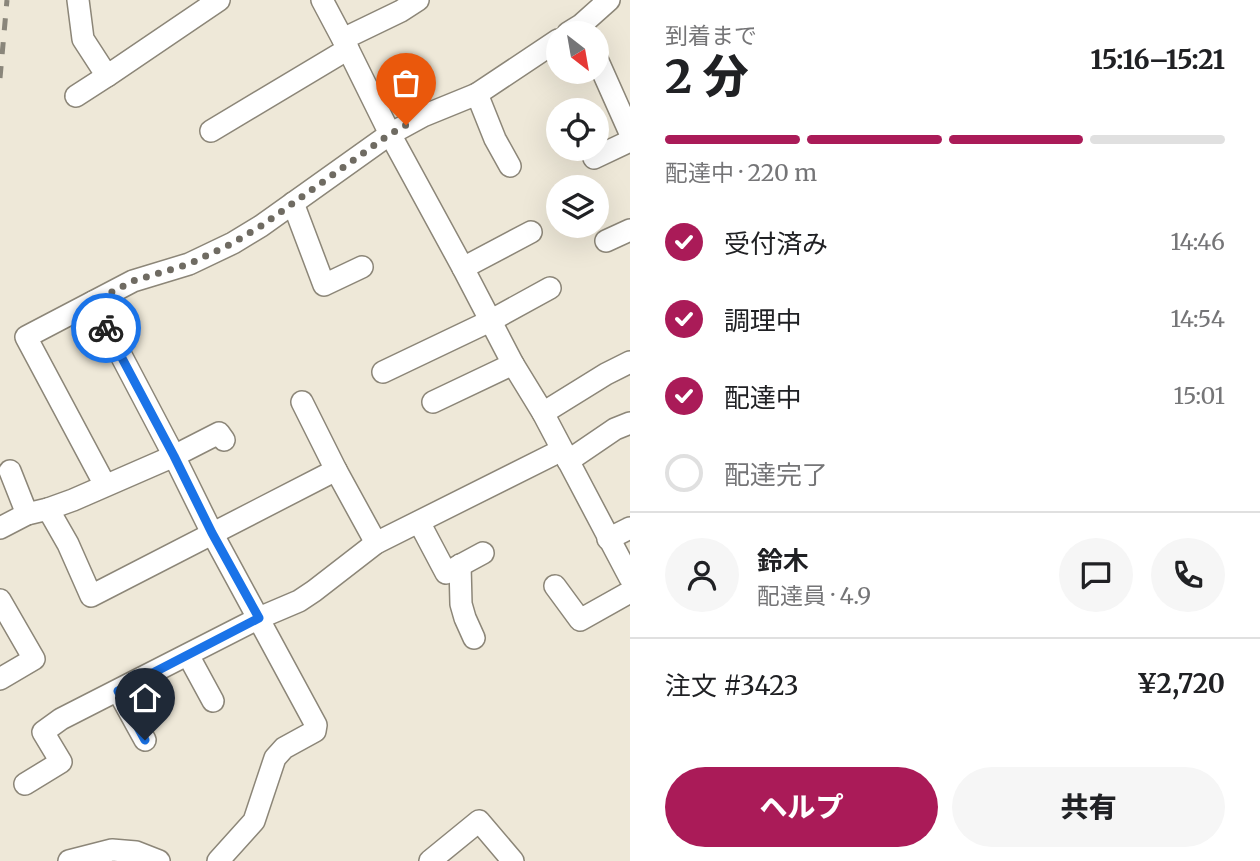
<!DOCTYPE html>
<html lang="ja">
<head>
<meta charset="utf-8">
<style>
	body { margin:0; font-family:Merriweather,"Noto Sans JP",serif; background:#f6f6f6; color:#202124; height:100vh; display:flex; flex-direction:column; font-size:26px; white-space:nowrap }
	* { box-sizing:border-box; margin:0 }
	p { font-size:23px; color:#757577 }
	.icon { flex:none; width:38px; height:38px; fill:none; stroke:currentColor; stroke-width:2; stroke-linecap:round; stroke-linejoin:round }
	.map { position:relative; flex:1; overflow:hidden }
	.sheet { display:flex; flex-direction:column; background:#fff; width:630px }
	.sheet>* { flex:none }
	.needle { width:46px; rotate:149deg }
	.buttons { position:absolute; left:546px; top:21px; display:grid; gap:14px }
	.buttons a { display:grid; place-items:center; width:63px; height:63px; border-radius:50%; background:#fff; box-shadow:0 7px 28px #0002; font-size:35px }
	.pin { position:absolute; display:grid; place-items:center; width:60px; height:60px; color:#fff; margin:-72px -30px; border-radius:50% 50% 50% 0; rotate:-45deg; box-shadow:0 0 7px #0007 }
	.pin .icon { rotate:45deg }
	.courier { position:absolute; display:grid; place-items:center; width:70px; height:70px; margin:-35px; border:5px solid #1a73e8; border-radius:50%; background:#fff; color:#222; box-shadow:0 2px 9px #0007 }
	.overview em { font-style:normal; font-weight:800 }
	.overview div { display:flex; flex-direction:column-reverse }
	.overview { display:flex; align-items:center; justify-content:space-between; height:119px; padding:0 35px }
	h1 { font-size:46px; font-weight:800; line-height:52px }
	.bar { display:grid; grid-template-columns:repeat(4,1fr); gap:10px 7px; align-content:center; height:84px; padding:0 35px }
	.bar i { height:9px; border-radius:5px; background:#e0e0e0 }
	.bar .on { background:#aa1b58 }
	.bar p { grid-column:span 4 }
	.line { display:flex; align-items:center; gap:18px; padding:0 35px; border-top:2px solid #e0e0e0 }
	.line div { flex:1 }
	.round { display:grid; place-items:center; flex:none; width:74px; height:74px; border-radius:37px; background:#f6f6f6 }
	ol { padding:0 35px; list-style:none }
	li { display:flex; align-items:center; gap:21px; height:77px }
	li p { margin-inline-start:auto }
	li .icon { padding:7px; border-radius:50%; background:#aa1b58; color:#fff; stroke-width:4 }
	li:last-child { color:#757577 }
	li i { width:38px; height:38px; border:4px solid #e0e0e0; border-radius:50% }
	.primary-button { display:flex; gap:14px; margin-top:auto; padding:14px 35px }
	.primary-button a { flex:1; height:80px; border-radius:42px; background:#aa1b58; color:#fff; font-size:28px; font-weight:800; line-height:80px; text-align:center }
	.primary-button a+a { background:#f6f6f6; color:#202124 }
	main { display:flex; flex:1; min-height:0 }
	.map>svg:first-child { display:block }
</style>
</head>
<body>
<main>
<div class="map">
<svg width="630" height="861" viewBox="0 0 630 861">
	<rect width="100%" height="100%" fill="#eee8d8"/>
	<g fill="none" stroke-linecap="round" stroke-linejoin="round">
		<g stroke="#8c8678" stroke-width="24">
			<g id="minor">
				<polyline points="78,0 83,39 107,76 219,0"/>
				<polyline points="322,0 348,49 390,134 463,268 513,364 543,413 630,578"/>
				<polyline points="568,33 581,25 609,0"/>
				<polyline points="343,39 401,11 418,0"/>
				<polyline points="597,59 630,133"/>
				<polyline points="477,94 495,139 510,166"/>
				<polyline points="76,96 107,76"/>
				<polyline points="211,131 348,49"/>
				<polyline points="594,158 630,141"/>
				<polyline points="293,203 324,285 362,267"/>
				<polyline points="606,241 630,230"/>
				<polyline points="463,268 531,232"/>
				<polyline points="93,302 174,456 212,533 316,725 315,731 284,748 275,758 254,821 218,861"/>
				<polyline points="383,372 490,321 550,288"/>
				<polyline points="302,402 336,470 376,543"/>
				<polyline points="433,402 513,364"/>
				<polyline points="543,413 606,374 630,362"/>
				<polyline points="568,461 615,429 630,423"/>
				<polyline points="10,471 27,514"/>
				<polyline points="105,485 26,337 133,281 189,264 233,243 261,226 390,134 423,116 477,94 558,40"/>
				<polyline points="48,509 73,500 174,456 219,433 224,440"/>
				<polyline points="419,522 446,573 483,553"/>
				<polyline points="0,528 27,514 48,509 68,544 91,596 336,470"/>
				<polyline points="608,539 630,528"/>
				<polyline points="460,565 461,604 465,618 474,638"/>
				<polyline points="555,586 580,620 630,592"/>
				<polyline points="0,600 34,659 0,679"/>
				<polyline points="188,655 213,701"/>
				<polyline points="118,691 145,740"/>
				<polyline points="25,784 61,762 43,732 61,719 259,618 299,601 314,591 376,543 562,450"/>
				<polyline points="69,861 112,850 136,852 159,861"/>
				<polyline points="430,861 479,821 513,861"/>
			</g>
		</g>
		<use href="#minor" stroke="#fff" stroke-width="21"/>
		<polyline stroke="#8a867b" stroke-width="5" stroke-dasharray="12 12" stroke-linecap="butt" points="0,78 7,0"/>
	</g>
	<g fill="none" stroke-linecap="round" stroke-linejoin="round">
		<polyline stroke="#6f6b62" stroke-width="7" stroke-dasharray="0 12.6" points="106,328 93,302 133,281 189,264 233,243 261,226 390,134 406,125"/>
		<polyline stroke="#1a73e8" stroke-width="9" points="106,328 174,456 212,533 259,618 118,691 145,740"/>
	</g>
</svg>
<div class="buttons">
<a><svg class="needle" viewBox="-14 -14 28 28"><path d="M0-13l5 13h-10z" fill="#e53935"/><path d="M0 13l5-13h-10z" fill="#757577"/></svg></a>
<a><svg class="icon" aria-label="locate" viewBox="0 0 24 24"><circle cx="12" cy="12" r="6"/><path d="M12 2v4M12 18v4M2 12h4M18 12h4"/></svg></a>
<a><svg class="icon" aria-label="layers" viewBox="0 0 24 24"><path d="M12 4l9 5-9 5-9-5zM3 14l9 5 9-5"/></svg></a>
</div>
<div class="pin" style="left:406px;top:125px;background:#ea580c"><svg class="icon" aria-label="bag" viewBox="0 0 24 24"><path d="M5 8h14l-1 12H6zM9 8a3 3 0 0 1 6 0"/></svg></div>
<div class="pin" style="left:145px;top:740px;background:#1f2937"><svg class="icon" aria-label="home" viewBox="0 0 24 24"><path d="M3 11l9-7 9 7M6 9v11h12V9"/></svg></div>
<div class="courier" style="left:106px;top:328px"><svg class="icon" aria-label="bike" viewBox="0 0 24 24"><circle cx="6" cy="16" r="4"/><circle cx="18" cy="16" r="4"/><path d="M6 16l4-8h5l3 8M10 8l3 8H6M13 5h3"/></svg></div>
</div>
<section class="sheet">
<div class="overview"><div><h1>2 分</h1><p>到着まで</p></div><em>15:16–15:21</em></div>
<div class="bar"><i class="on"></i><i class="on"></i><i class="on"></i><i></i><p>配達中 · 220 m</p></div>
<ol>
<li><svg class="icon" aria-label="check" viewBox="0 0 24 24"><path d="M5 12l5 5 9-10"/></svg>受付済み<p>14:46</p></li>
<li><svg class="icon" aria-label="check" viewBox="0 0 24 24"><path d="M5 12l5 5 9-10"/></svg>調理中<p>14:54</p></li>
<li><svg class="icon" aria-label="check" viewBox="0 0 24 24"><path d="M5 12l5 5 9-10"/></svg>配達中<p>15:01</p></li>
<li><i></i>配達完了</li>
</ol>
<div class="line" style="height:126px"><a class="round"><svg class="icon" aria-label="person" viewBox="0 0 24 24"><circle cx="12" cy="8" r="4"/><path d="M4 21q1-7 8-7t8 7"/></svg></a><div><b>鈴木</b><p>配達員 · 4.9</p></div><a class="round"><svg class="icon" aria-label="chat" viewBox="0 0 24 24"><path d="M4 5h16v11H9l-5 4z"/></svg></a><a class="round"><svg class="icon" aria-label="phone" viewBox="0 0 24 24"><path d="M5 4h4l2 5-3 2q2 4 5 5l2-3 5 2v4C11 20 4 13 5 4z"/></svg></a></div>
<div class="line" style="height:91px"><div>注文 #3423</div><b>¥2,720</b></div>
<div class="primary-button"><a>ヘルプ</a><a>共有</a></div>
</section>
</main>
</body>
</html>
